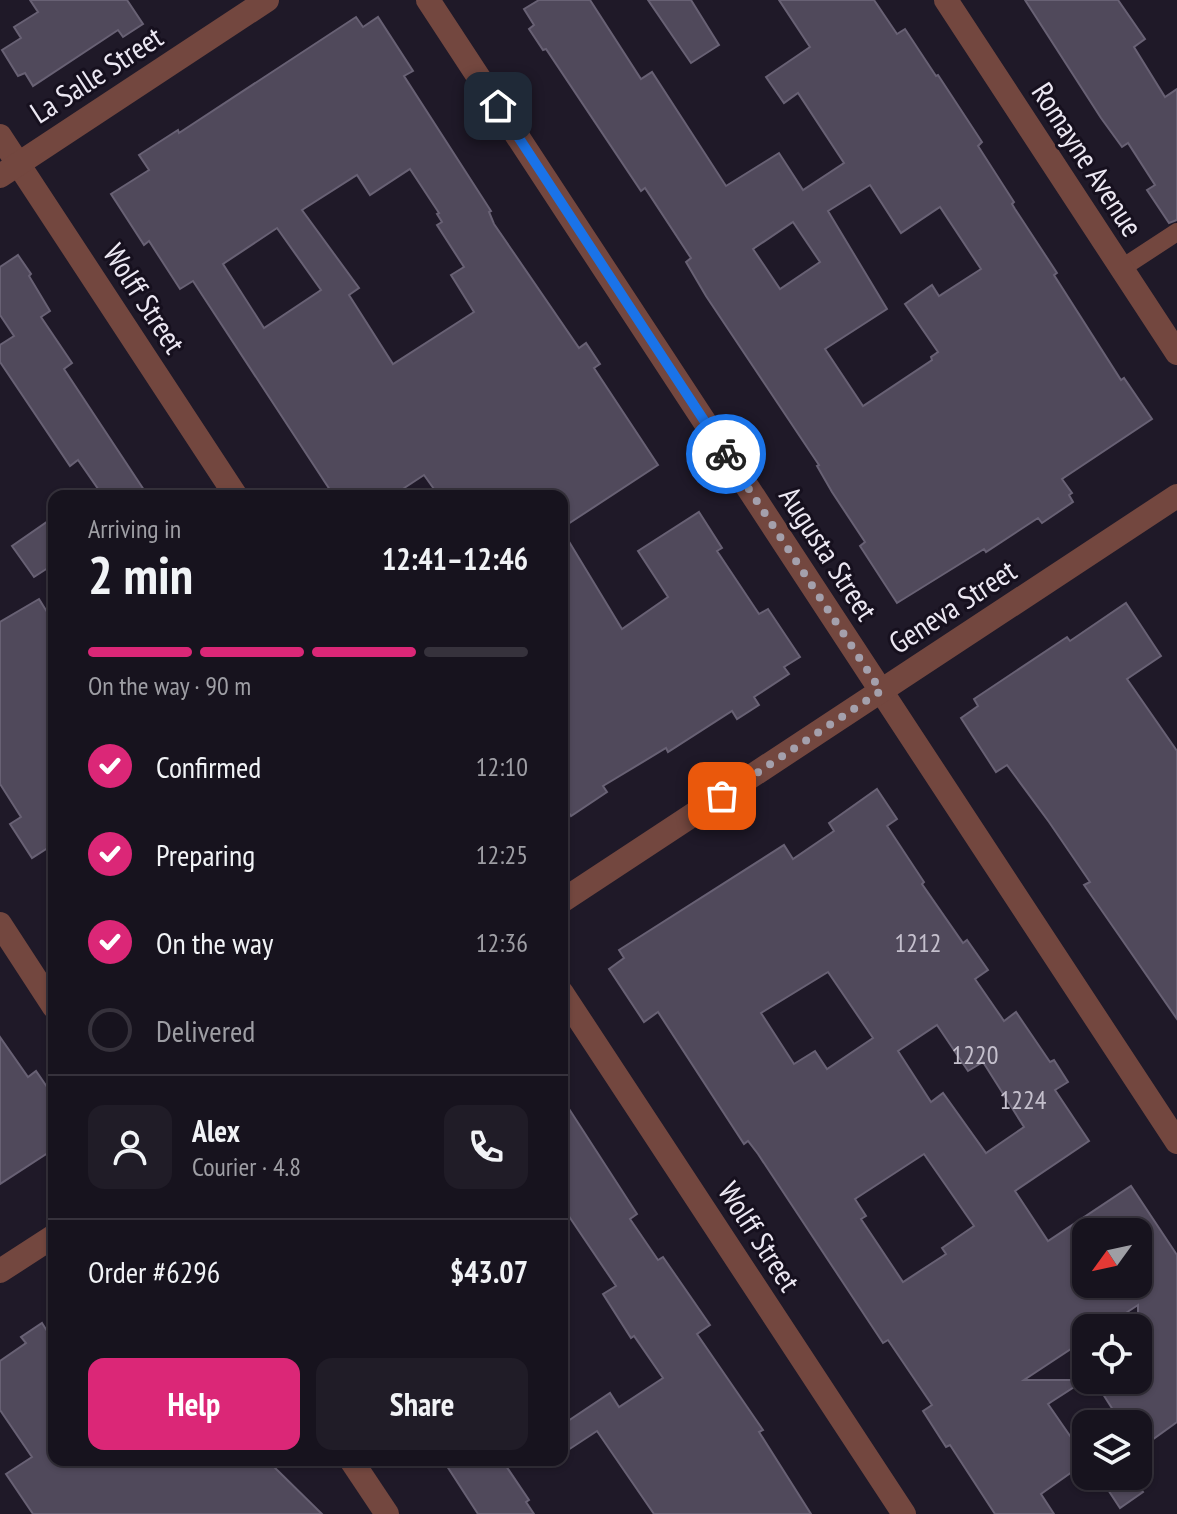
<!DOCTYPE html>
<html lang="en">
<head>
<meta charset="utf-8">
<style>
	body { margin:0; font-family:"PT Sans Narrow",sans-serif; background:#201c27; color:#f1f3f6; height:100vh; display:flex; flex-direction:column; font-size:30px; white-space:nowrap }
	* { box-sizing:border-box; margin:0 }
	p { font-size:26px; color:#9e9ea4 }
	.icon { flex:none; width:44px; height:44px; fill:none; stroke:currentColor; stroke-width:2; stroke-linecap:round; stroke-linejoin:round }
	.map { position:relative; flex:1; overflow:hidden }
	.panel { position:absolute; left:48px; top:490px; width:520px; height:976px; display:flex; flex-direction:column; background:#17131e; border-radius:16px; box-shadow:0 2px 6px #0004,0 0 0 2px #36323c }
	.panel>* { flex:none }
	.needle { width:52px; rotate:237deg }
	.controls { position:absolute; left:1072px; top:1218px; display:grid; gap:16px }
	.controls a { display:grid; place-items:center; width:80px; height:80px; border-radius:16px; background:#17131e; box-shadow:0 2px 6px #0004,0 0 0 2px #36323c; font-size:40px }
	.pin { position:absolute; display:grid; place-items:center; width:68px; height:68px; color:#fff; margin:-34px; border-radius:16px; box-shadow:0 4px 12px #0006 }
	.courier { position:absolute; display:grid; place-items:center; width:80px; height:80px; margin:-40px; border:6px solid #1a73e8; border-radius:50%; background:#fff; color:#222; box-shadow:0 2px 10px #0007 }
	.summary em { font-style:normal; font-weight:700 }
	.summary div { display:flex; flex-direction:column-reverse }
	.summary { display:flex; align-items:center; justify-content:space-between; height:136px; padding:0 40px }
	h1 { font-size:52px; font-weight:700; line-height:60px }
	.bar { display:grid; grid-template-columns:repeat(4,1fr); gap:12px 8px; align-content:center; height:96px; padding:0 40px }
	.bar i { height:10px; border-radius:6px; background:#36323c }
	.bar .on { background:#db2777 }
	.bar p { grid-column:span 4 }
	.line { display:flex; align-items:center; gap:20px; padding:0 40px; border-top:2px solid #36323c }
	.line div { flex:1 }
	.round { display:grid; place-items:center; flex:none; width:84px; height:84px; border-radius:16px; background:#201c27 }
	ol { padding:0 40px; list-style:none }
	li { display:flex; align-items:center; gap:24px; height:88px }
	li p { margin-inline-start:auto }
	li .icon { padding:8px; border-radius:50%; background:#db2777; color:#fff; stroke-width:4 }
	li:last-child { color:#9e9ea4 }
	li i { width:44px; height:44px; border:4px solid #36323c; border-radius:50% }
	.action { display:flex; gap:16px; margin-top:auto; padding:16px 40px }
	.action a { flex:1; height:92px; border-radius:16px; background:#db2777; color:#fff; font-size:32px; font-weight:700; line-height:92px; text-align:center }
	.action a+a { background:#201c27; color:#f1f3f6 }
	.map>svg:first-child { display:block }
</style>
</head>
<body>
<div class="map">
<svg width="1177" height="1514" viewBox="0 0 1177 1514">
	<rect width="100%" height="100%" fill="#1f1928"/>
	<g fill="#50495b" stroke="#686174" stroke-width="2" fill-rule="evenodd">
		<polygon points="30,0 127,0 143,24 123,37 118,30 33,86 25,73 18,76 2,50 21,38 14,27 38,12"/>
		<path d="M539 0H590L641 79 652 72 726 186 779 153 803 190 844 163 798 93 784 103 766 77 810 47 779 0H874L897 34 905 29 936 76 938 75 982 142 978 146 1014 202 1012 204 1015 209 1057 273 1054 275 1121 380 1124 378 1152 419 1062 479 1072 493 1069 495 1073 502 1042 523 1038 518 986 552 984 549 897 603 860 546 865 542 832 492 817 466 819 465 706 296 686 262 691 258 645 188 641 191 546 49 543 50 529 29 534 25 524 9ZM870 185 901 233 940 207 981 269 939 296 932 285 905 304 938 352 931 357 932 360 863 406 825 349 887 309 828 211ZM793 222 820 262 780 289 753 249Z"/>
		<polygon points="648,0 691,0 719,45 691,63"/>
		<polygon points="1025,0 1118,0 1145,39 1134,47 1165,97 1177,89 1177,220 1169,223 1147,190 1155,185 1128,143 1122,147 1101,118"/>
		<path d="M356 17 363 27 378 17 413 71 404 76 491 211 489 212 494 224 579 348 586 343 600 364 594 368 658 465 562 528V496H439L424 475 392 496H334L193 281 180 289 149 241 144 245 111 194 149 170 139 155 178 130 179 133ZM410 169 439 213 437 214 442 222 437 225 464 267 451 275 474 312 393 364 349 295 359 288 302 210 357 175 370 195ZM277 228 321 290 264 328 223 264Z"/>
		<polygon points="18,255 31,274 29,276 50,311 41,317 72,363 64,369 148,496 103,496 78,460 70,466 0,362 0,345 14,336 0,315 0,267"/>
		<polygon points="699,512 722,548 717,551 759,614 768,609 800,657 784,667 789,674 754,697 759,705 737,719 732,711 668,752 666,748 603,786 607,792 571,816 562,802 562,530 622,629 668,597 638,551"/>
		<polygon points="54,517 54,564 34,577 12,546"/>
		<polygon points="39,599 54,623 54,844 32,858 10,824 21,817 0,784 0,622"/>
		<polygon points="1126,603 1161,656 1127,679 1177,751 1177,1019 1084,885 1090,882 1049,822 1007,765 996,772 961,718 978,706 974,699 1067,637 1070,641"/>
		<path d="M877 789 897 819 887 826 924 882 922 884 963 943 967 940 988 970 975 979 1004 1021 1016 1012 1050 1062 1054 1060 1068 1082 1055 1090 1089 1141 1015 1191 1048 1241 1131 1186 1177 1255V1422L1138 1450V1424H1122L1094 1380H1138V1305L1103 1328H1086V1339L1024 1380H1085L1048 1404 1086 1459V1462L1041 1494 1054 1514H995L950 1445 946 1447 923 1411 932 1405 888 1340 883 1343 758 1154 748 1141 744 1144 658 1012 644 1022 609 969 624 958 619 950 784 845 793 859 834 831 829 823ZM828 972 873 1038 827 1069 815 1051 794 1064 761 1013ZM937 1025 968 1071 983 1062 1024 1127 986 1153 943 1093 931 1102 898 1051ZM924 1154 974 1226 942 1248 946 1254 903 1282 861 1219 866 1216 855 1199ZM1086 1232H1138V1284H1086Z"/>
		<polygon points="0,1037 28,1077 36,1071 54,1097 54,1149 0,1184"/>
		<polygon points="562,1098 637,1214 630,1219 658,1260 663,1257 710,1325 697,1334 763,1430 759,1432 811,1514 654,1514 597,1431 562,1454 562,1425 610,1393 619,1407 663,1378 634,1336 631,1338 603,1294 616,1286 562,1206"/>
		<polygon points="42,1323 54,1342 54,1460 267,1460 322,1514 33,1514 6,1474 32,1457 0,1410 0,1361 26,1343 21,1337"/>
		<polygon points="443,1460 502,1460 529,1500 526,1502 534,1514 478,1514"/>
		<polygon points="1099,1476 1132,1476 1143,1492 1120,1508"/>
	</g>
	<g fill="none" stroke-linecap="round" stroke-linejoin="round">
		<polyline stroke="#73473f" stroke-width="18" points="1122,268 1177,232"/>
		<g stroke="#73473f" stroke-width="24">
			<polyline points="428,0 1177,1142"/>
			<polyline points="946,0 1177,353"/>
			<polyline points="0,136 236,496"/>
			<polyline points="0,176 267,0"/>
			<polyline points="562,901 1177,496"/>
			<polyline points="0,924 54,1007"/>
			<polyline points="562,993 904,1514"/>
			<polyline points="0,1271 54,1236"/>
			<polyline points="351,1460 387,1514"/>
		</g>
	</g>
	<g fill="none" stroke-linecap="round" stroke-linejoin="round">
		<polyline stroke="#a4a0ac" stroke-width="8" stroke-dasharray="0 14.4" points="722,796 881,691 726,454"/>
		<polyline stroke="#1a73e8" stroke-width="10" points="498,106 726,454"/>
	</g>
	<g text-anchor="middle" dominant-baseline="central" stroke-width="6" stroke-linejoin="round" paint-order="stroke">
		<g font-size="26" fill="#c5c0cd">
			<text x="918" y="942">1212</text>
			<text x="975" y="1054">1220</text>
			<text x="1023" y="1099">1224</text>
		</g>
		<g font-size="30" fill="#ece8f3" stroke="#16101e">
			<text transform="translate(96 74) rotate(-33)">La Salle Street</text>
			<text transform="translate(1088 159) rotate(57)">Romayne Avenue</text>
			<text transform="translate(145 298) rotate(57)">Wolff Street</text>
			<text transform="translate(829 553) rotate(57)">Augusta Street</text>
			<text transform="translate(952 606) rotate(-33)">Geneva Street</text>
			<text transform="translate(760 1236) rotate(57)">Wolff Street</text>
		</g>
	</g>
</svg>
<div class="controls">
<a><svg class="needle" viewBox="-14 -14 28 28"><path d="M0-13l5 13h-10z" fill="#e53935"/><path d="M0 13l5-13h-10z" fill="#9e9ea4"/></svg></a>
<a><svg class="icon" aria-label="locate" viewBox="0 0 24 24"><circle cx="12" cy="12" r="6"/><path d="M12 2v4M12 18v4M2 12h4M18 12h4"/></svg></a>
<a><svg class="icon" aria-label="layers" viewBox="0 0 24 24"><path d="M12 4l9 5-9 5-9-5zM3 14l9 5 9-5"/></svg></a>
</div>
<div class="pin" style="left:722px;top:796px;background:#ea580c"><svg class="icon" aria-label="bag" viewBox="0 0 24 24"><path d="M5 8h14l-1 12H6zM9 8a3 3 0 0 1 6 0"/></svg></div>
<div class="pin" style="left:498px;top:106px;background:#1f2937"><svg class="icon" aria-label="home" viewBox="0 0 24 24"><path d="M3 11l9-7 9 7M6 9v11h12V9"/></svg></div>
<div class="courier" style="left:726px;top:454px"><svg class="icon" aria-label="bike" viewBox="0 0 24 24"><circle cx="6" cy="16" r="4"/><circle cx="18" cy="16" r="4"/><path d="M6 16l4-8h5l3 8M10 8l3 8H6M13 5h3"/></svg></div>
<section class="panel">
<div class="summary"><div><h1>2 min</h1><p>Arriving in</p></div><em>12:41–12:46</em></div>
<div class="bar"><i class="on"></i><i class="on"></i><i class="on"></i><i></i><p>On the way · 90 m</p></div>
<ol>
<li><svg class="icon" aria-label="check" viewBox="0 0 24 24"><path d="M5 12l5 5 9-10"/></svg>Confirmed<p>12:10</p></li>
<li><svg class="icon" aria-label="check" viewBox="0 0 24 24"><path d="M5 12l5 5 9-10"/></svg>Preparing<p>12:25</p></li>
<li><svg class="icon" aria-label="check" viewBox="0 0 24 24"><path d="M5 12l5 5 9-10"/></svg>On the way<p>12:36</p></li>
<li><i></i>Delivered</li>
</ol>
<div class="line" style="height:144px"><a class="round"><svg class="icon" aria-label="person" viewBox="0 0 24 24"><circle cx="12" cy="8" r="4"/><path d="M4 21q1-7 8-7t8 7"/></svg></a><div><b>Alex</b><p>Courier · 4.8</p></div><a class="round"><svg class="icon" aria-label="phone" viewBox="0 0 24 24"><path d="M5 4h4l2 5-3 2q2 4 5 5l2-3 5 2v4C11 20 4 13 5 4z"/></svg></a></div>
<div class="line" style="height:104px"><div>Order #6296</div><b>$43.07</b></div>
<div class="action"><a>Help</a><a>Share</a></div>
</section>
</div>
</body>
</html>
